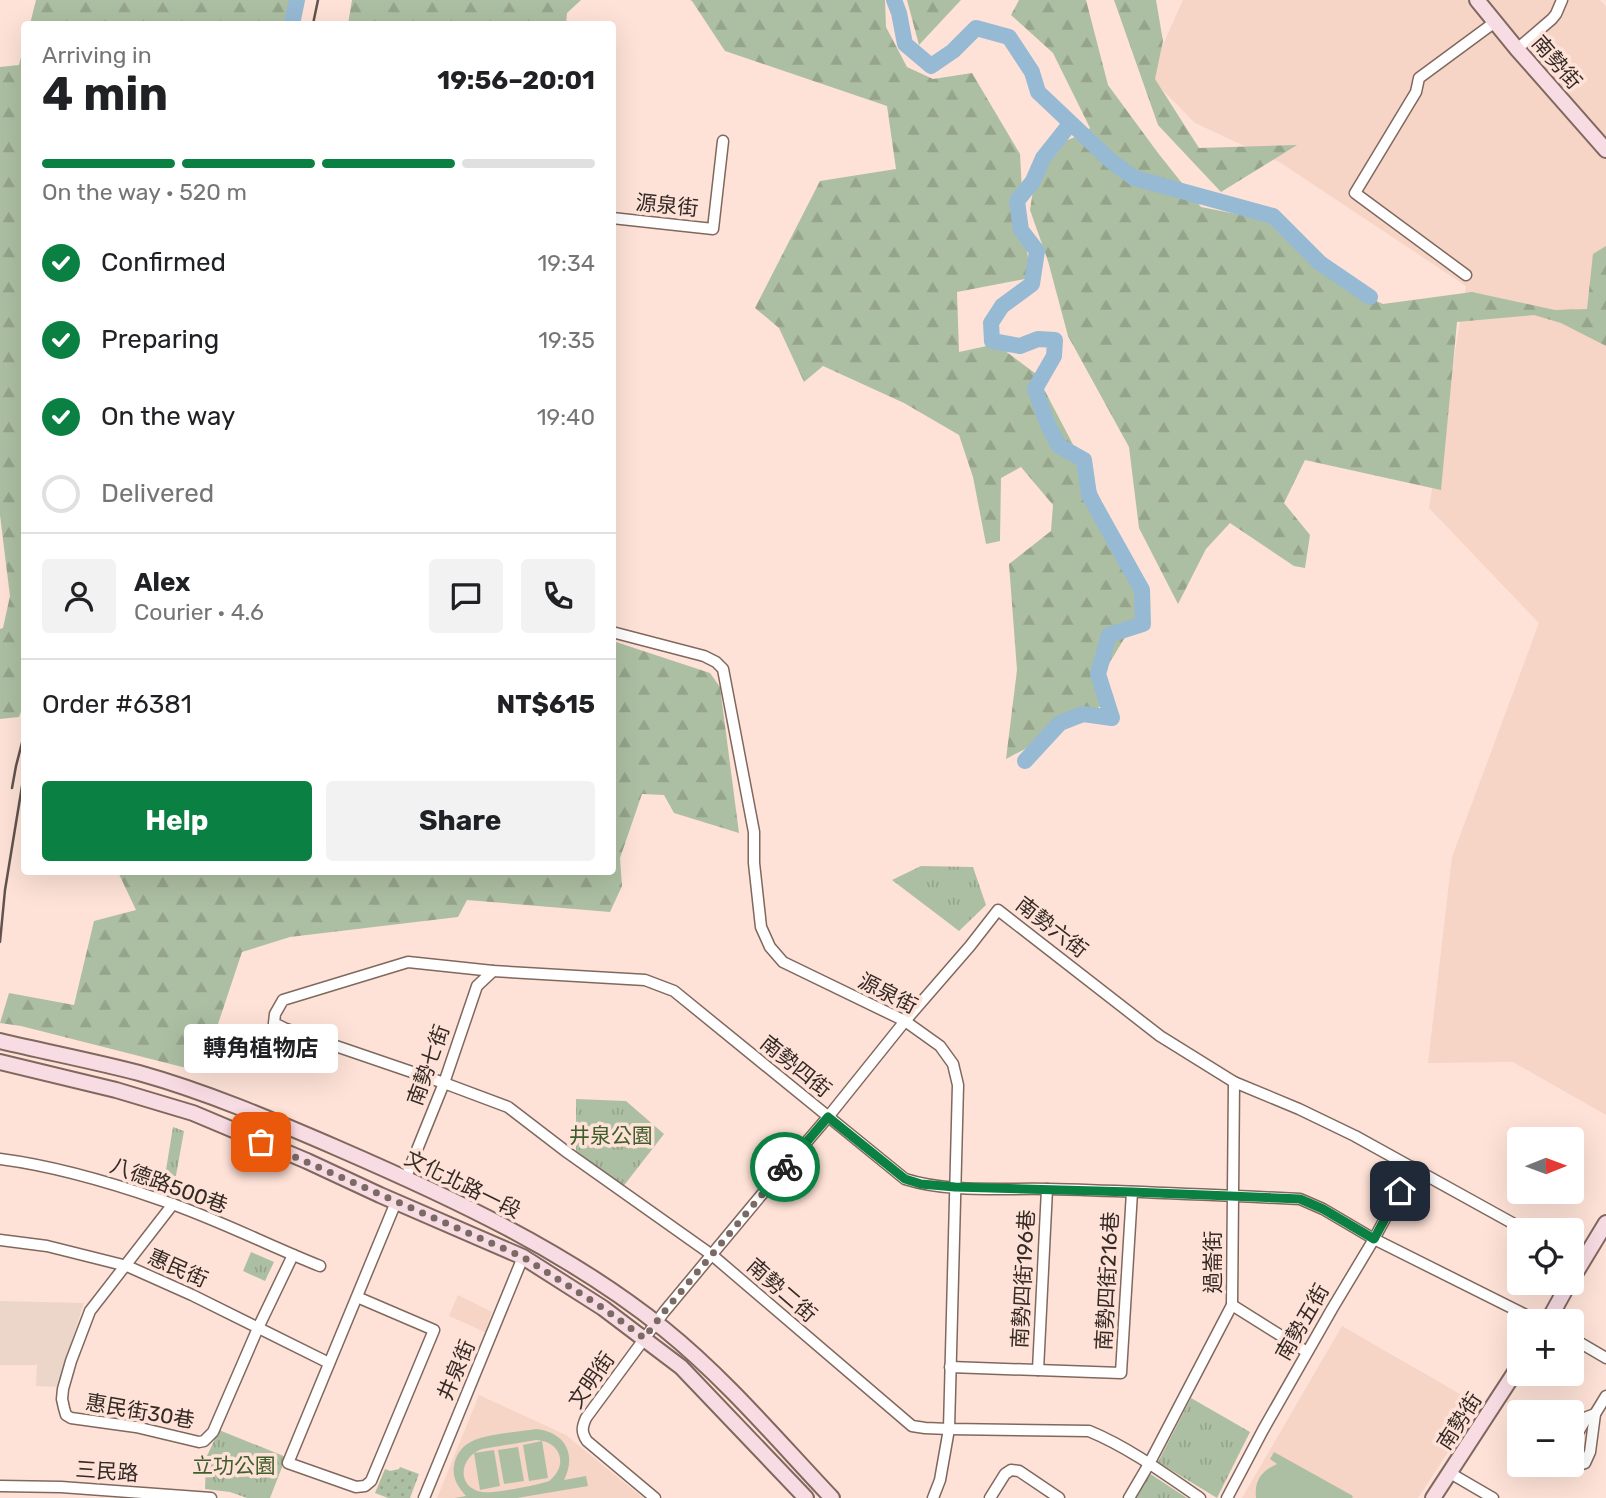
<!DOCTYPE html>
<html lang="en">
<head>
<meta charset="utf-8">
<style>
	body { margin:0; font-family:Rubik,"Noto Sans TC",sans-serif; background:#f2f2f2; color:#202124; height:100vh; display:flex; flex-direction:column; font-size:26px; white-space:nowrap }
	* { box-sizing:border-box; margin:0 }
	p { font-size:23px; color:#757577 }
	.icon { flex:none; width:38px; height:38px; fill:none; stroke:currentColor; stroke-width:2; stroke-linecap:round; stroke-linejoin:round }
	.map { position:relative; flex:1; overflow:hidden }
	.sheet { position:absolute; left:21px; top:21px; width:595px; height:854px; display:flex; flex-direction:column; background:#fff; border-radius:7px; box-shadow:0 7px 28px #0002 }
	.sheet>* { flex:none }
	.needle { width:46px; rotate:89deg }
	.buttons { position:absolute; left:1507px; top:1127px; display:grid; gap:14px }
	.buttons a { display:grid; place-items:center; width:77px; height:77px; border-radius:7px; background:#fff; box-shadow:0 7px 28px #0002; font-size:35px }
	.pin { position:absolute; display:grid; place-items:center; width:60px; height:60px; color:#fff; margin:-30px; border-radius:14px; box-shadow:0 4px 10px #0006 }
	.courier { position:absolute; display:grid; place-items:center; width:70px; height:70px; margin:-35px; border:5px solid #0b8043; border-radius:50%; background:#fff; color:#222; box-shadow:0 2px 9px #0007 }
	.bubble { position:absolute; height:49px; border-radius:7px; background:#fff; box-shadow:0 7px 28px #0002; font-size:23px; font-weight:700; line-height:49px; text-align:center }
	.summary em { font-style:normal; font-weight:700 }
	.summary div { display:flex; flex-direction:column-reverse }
	.summary { display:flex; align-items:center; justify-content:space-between; height:119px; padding:0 21px }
	h1 { font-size:46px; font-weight:700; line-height:52px }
	.bar { display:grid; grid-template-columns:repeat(4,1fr); gap:10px 7px; align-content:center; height:84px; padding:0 21px }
	.bar i { height:9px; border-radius:5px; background:#e0e0e0 }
	.bar .on { background:#0b8043 }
	.bar p { grid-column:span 4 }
	.line { display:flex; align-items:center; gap:18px; padding:0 21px; border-top:2px solid #e0e0e0 }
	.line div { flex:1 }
	.round { display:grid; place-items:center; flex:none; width:74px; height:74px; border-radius:7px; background:#f2f2f2 }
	ol { padding:0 21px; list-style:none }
	li { display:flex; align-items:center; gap:21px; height:77px }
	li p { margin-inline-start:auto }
	li .icon { padding:7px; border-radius:50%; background:#0b8043; color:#fff; stroke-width:4 }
	li:last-child { color:#757577 }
	li i { width:38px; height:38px; border:4px solid #e0e0e0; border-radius:50% }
	.button { display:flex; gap:14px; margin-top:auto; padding:14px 21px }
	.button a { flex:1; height:80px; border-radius:7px; background:#0b8043; color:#fff; font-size:28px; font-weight:700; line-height:80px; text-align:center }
	.button a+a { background:#f2f2f2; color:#202124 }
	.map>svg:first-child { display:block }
</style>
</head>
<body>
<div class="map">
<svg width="1606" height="1498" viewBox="0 0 1606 1498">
	<defs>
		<pattern id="grass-dots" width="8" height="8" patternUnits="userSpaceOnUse" patternTransform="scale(1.75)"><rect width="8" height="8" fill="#adbfa2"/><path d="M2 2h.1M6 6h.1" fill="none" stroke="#95a48b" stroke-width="1.8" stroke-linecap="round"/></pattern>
		<pattern id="forest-firs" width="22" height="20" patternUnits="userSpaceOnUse" patternTransform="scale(1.75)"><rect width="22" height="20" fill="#adbfa2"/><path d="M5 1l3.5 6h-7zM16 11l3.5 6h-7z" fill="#95a48b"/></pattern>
		<pattern id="park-tufts" width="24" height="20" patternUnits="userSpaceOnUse" patternTransform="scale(1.75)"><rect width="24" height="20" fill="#adbfa2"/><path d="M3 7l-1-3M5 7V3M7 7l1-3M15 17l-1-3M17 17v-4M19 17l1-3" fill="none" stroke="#95a48b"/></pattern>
	</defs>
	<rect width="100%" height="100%" fill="#fee2d7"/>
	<polygon fill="#ecd6ca" points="0,1301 84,1303 65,1361 59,1387 36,1386 37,1365 0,1365"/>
	<g fill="#f6d4c6">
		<polygon points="1183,0 1600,0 1606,6 1606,1115 1513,1062 1428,1063 1452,857 1539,623 1429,508 1466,286 1281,163 1195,123 1149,76"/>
		<polygon points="458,1295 492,1312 485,1332 449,1316"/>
		<polygon points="1342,1326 1479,1405 1418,1498 1242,1498"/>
		<polygon points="479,1395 566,1435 643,1498 437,1498"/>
	</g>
	<polygon fill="url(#grass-dots)" points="400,1467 419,1474 410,1498 388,1498 375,1493 385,1469 390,1471 399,1469"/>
	<g fill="url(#forest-firs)">
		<polygon points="36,0 292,0 288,24 30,24"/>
		<polygon points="352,0 581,0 567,13 566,24 348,24"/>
		<polygon points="690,0 885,0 886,27 907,67 933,79 972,73 1020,154 1023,210 1030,278 957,292 959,352 996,344 1036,374 1089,475 1136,575 1136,619 1104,672 1108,701 1083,718 1006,759 1017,670 1009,564 1051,531 1053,505 1021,467 1001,478 1000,541 986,544 973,477 959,435 904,403 823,366 804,382 779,328 755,308 820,181 896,169 887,106 725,51 692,1"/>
		<polygon points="907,0 961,0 919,45"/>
		<polygon points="1019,0 1086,0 1108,85 1158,153 1201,207 1272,221 1338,284 1383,304 1472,292 1555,310 1587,309 1593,254 1606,246 1606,346 1561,323 1534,315 1457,322 1441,490 1305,460 1284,503 1310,535 1305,568 1294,566 1230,523 1206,549 1178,604 1139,528 1129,447 1068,336 1048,261 1030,210 1039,151 1083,134 1090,128 1053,53 1011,15"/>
		<polygon points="1114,0 1156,0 1163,41 1155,79 1199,148 1297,145 1221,192 1158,125"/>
		<polygon points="24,45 24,703 19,717 0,719 0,629 3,628 10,596 0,515 0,67 19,65"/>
		<polygon points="613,641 710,673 720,687 739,833 674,813 664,795 642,794 620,858 622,886 610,912 467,900 458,917 290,937 242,952 202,1072 21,1026 0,1023 9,993 74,1005 94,921 136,910 118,872 612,872"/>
	</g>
	<g fill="url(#park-tufts)">
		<polygon points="921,866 973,867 986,905 959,931 892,880"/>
		<polygon points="576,1099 626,1101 664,1134 622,1188 576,1151"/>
		<polygon points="173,1127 184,1131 172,1198 162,1194"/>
		<polygon points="251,1252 274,1262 265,1281 243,1271"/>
		<polygon points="1191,1398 1250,1432 1217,1498 1158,1462"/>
		<polygon points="219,1430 286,1457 270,1498 247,1498 230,1492 205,1489 206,1458"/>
		<polygon points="1149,1473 1187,1498 1134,1498"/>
	</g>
	<g fill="#adbfa2" fill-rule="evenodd">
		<path d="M536 1429C565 1432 577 1454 564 1480L586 1476 588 1486 517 1498H455L466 1496C458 1487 452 1478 454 1466 455 1457 461 1447 469 1443 482 1434 519 1432 536 1429ZM536 1440C561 1441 569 1466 549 1481 538 1485 493 1494 482 1492 456 1488 459 1457 482 1449Z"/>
		<polygon points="542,1441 548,1478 529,1481 523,1445"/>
		<polygon points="518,1447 524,1481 504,1484 498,1450"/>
		<polygon points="494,1450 500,1486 480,1490 474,1453"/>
		<path d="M1274 1452 1353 1496 1352 1498H1256C1254 1480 1262 1471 1277 1464L1270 1459Z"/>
	</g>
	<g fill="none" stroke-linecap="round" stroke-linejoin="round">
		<g stroke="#96b9d4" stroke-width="16">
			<polyline points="894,0 899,13 905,44 931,66 953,51 976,28 1009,37 1032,72 1038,92 1111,161 1134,178 1273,216 1320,263 1370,297"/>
			<polyline points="292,24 297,0"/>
			<polyline points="1025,761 1060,723 1083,714 1112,718 1098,674 1109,635 1143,624 1142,590 1089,495 1084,460 1059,446 1048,425 1035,389 1054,356 1055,340 1038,339 1020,346 992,341 991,323 1002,306 1032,284 1037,251 1021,230 1017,201 1033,181 1043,158 1070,124"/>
		</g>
		<g stroke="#80685e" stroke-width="13">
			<g id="street">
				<polyline points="1517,49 1552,19 1556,14 1562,0"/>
				<polyline points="612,218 713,229 723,141"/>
				<polyline points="1466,275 1355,193 1416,92 1419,78 1495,22"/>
				<polyline points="612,632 704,656 716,662 723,669 754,832 754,863 761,927 770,947 783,962 905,1021 940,1046 953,1064 958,1085 949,1429 940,1480 933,1498"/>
				<path d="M0 1159C55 1166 109 1182 161 1200 215 1218 267 1245 320 1266"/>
				<polyline points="406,1177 444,1083 477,986 493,971"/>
				<polyline points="173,1204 90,1311 71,1361 63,1389 62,1399 64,1408 66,1415 71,1418 136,1427 199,1442 204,1441 213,1432 258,1328 293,1255"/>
				<polyline points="0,1240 47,1246 127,1266 192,1295 329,1363"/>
				<polyline points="1572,1256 1581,1261"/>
				<polyline points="357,1297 434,1330 371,1481 365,1486 356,1487 288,1463 396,1202"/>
				<polyline points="1232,1305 1307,1352"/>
				<polyline points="1572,1338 1606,1358"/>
				<polyline points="950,1367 1121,1373 1132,1192"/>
				<polyline points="1038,1370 1047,1189"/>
				<polyline points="1572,1443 1587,1417 1595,1414"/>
				<polyline points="1572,1462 1576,1466 1585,1463 1590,1452 1595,1414 1606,1396"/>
				<polyline points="1450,1473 1493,1498"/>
				<polyline points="0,1486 61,1487 211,1498"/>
				<polyline points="424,1498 523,1257"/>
				<path d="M655 1498 587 1441C581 1432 582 1427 586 1418L664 1312 768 1187 828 1117 905 1021 970 946 998 910 1160 1036 1234 1082 1299 1109 1355 1136 1525 1230"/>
				<polyline points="990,1498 1005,1474 1011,1470 1019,1471 1059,1498"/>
				<polyline points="1129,1498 1149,1464 1232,1305 1234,1082"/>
				<path d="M1200 1498C1165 1474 1128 1447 1089 1431L949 1429 925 1428 912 1426 712 1255 568 1153 508 1107 444 1083 286 1029 274 1023 275 1014 283 1000 408 962 493 971 645 980 674 991 905 1179C949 1193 1002 1188 1048 1189 1132 1191 1216 1195 1300 1199L1323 1209 1374 1239 1538 1321"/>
				<polyline points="1227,1498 1263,1430 1332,1309 1374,1239 1413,1167"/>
			</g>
		</g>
		<g stroke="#80685e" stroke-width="18">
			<g id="secondary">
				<polyline points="1477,0 1517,49 1606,150"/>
				<path d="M0 1041C46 1052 93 1061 139 1073 207 1092 272 1120 337 1148 450 1197 567 1251 664 1329 726 1379 778 1441 832 1498"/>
				<polyline points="0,1062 116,1090 193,1113 307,1161 380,1195 523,1257 603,1308 681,1367 806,1498"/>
				<polyline points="1572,1279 1606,1223"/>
				<polyline points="1548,1321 1569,1283"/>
				<polyline points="1433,1498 1519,1366"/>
			</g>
		</g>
		<use href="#street" stroke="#fff" stroke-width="10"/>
		<use href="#secondary" stroke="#f8dce4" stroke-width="14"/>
		<g stroke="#61534e" stroke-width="2.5">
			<polyline points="313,24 318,0"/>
			<polyline points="12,788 16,766 24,735"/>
			<polyline points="0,942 5,890 24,774"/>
		</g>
	</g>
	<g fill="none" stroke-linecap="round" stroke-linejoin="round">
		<polyline stroke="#7b6a64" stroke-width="7" stroke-dasharray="0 12.6" points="261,1142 523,1257 603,1308 644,1338 664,1312 785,1167"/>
		<polyline stroke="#0b8043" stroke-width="9" points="785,1167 828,1117 905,1179 921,1184 955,1187 1132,1192 1300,1199 1323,1209 1374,1239 1400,1191"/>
	</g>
	<g text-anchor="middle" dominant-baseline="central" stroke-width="7" stroke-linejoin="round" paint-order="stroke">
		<g font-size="21" fill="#342a26" stroke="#fee2d7">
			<text transform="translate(1557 62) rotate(49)">南勢街</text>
			<text transform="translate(667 205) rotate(6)">源泉街</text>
			<text transform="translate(1052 927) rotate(38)">南勢六街</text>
			<text transform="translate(888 993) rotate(27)">源泉街</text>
			<text transform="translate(428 1065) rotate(-70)">南勢七街</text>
			<text transform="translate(796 1066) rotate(39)">南勢四街</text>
			<text transform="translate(463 1184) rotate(26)">文化北路一段</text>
			<text transform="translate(169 1185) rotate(20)">八德路500巷</text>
			<text transform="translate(1212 1262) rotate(-90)">過崙街</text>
			<text transform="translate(178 1268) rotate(24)">惠民街</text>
			<text transform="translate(1023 1279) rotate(-87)">南勢四街196巷</text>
			<text transform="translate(1107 1281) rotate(-87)">南勢四街216巷</text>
			<text transform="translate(782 1290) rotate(41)">南勢二街</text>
			<text transform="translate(1302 1322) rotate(-60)">南勢五街</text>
			<text transform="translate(456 1370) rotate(-67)">井泉街</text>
			<text transform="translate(591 1380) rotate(-55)">文明街</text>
			<text transform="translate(140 1411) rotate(10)">惠民街30巷</text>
			<text transform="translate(1459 1421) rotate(-57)">南勢街</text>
			<text transform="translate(107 1471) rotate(4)">三民路</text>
		</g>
		<g font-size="21" fill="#405e2c" stroke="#fee2d7">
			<text x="611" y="1135">井泉公園</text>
			<text x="234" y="1465">立功公園</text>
		</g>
	</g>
</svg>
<div class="buttons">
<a><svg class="needle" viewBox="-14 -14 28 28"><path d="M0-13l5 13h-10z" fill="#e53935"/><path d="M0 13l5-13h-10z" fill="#757577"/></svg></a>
<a><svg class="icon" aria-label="locate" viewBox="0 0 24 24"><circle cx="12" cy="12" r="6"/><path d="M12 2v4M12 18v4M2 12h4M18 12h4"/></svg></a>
<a>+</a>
<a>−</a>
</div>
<div class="pin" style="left:261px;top:1142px;background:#ea580c"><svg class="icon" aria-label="bag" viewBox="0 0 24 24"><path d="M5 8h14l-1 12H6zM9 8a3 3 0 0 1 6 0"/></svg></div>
<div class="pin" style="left:1400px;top:1191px;background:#1f2937"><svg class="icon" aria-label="home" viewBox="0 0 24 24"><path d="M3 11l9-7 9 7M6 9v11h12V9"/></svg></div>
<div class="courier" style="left:785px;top:1167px"><svg class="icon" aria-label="bike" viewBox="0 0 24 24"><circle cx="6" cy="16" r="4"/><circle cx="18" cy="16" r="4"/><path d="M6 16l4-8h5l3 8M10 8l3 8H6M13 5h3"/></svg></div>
<div class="bubble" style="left:184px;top:1024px;width:154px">轉角植物店</div>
<section class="sheet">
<div class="summary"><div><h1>4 min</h1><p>Arriving in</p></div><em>19:56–20:01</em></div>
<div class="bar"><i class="on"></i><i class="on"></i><i class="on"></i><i></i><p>On the way · 520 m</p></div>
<ol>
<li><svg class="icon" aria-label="check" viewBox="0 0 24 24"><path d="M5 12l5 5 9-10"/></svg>Confirmed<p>19:34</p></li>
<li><svg class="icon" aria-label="check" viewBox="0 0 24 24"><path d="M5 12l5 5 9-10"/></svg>Preparing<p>19:35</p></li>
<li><svg class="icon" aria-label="check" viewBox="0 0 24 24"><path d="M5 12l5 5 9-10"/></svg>On the way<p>19:40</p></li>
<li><i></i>Delivered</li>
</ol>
<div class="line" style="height:126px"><a class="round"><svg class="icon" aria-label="person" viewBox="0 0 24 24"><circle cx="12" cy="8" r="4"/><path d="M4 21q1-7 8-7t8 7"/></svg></a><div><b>Alex</b><p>Courier · 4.6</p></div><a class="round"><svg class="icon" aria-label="chat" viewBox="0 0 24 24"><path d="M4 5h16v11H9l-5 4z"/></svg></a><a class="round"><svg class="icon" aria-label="phone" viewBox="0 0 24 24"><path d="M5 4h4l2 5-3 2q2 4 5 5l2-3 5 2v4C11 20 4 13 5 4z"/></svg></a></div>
<div class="line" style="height:91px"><div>Order #6381</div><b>NT$615</b></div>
<div class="button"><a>Help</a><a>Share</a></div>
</section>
</div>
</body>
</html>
